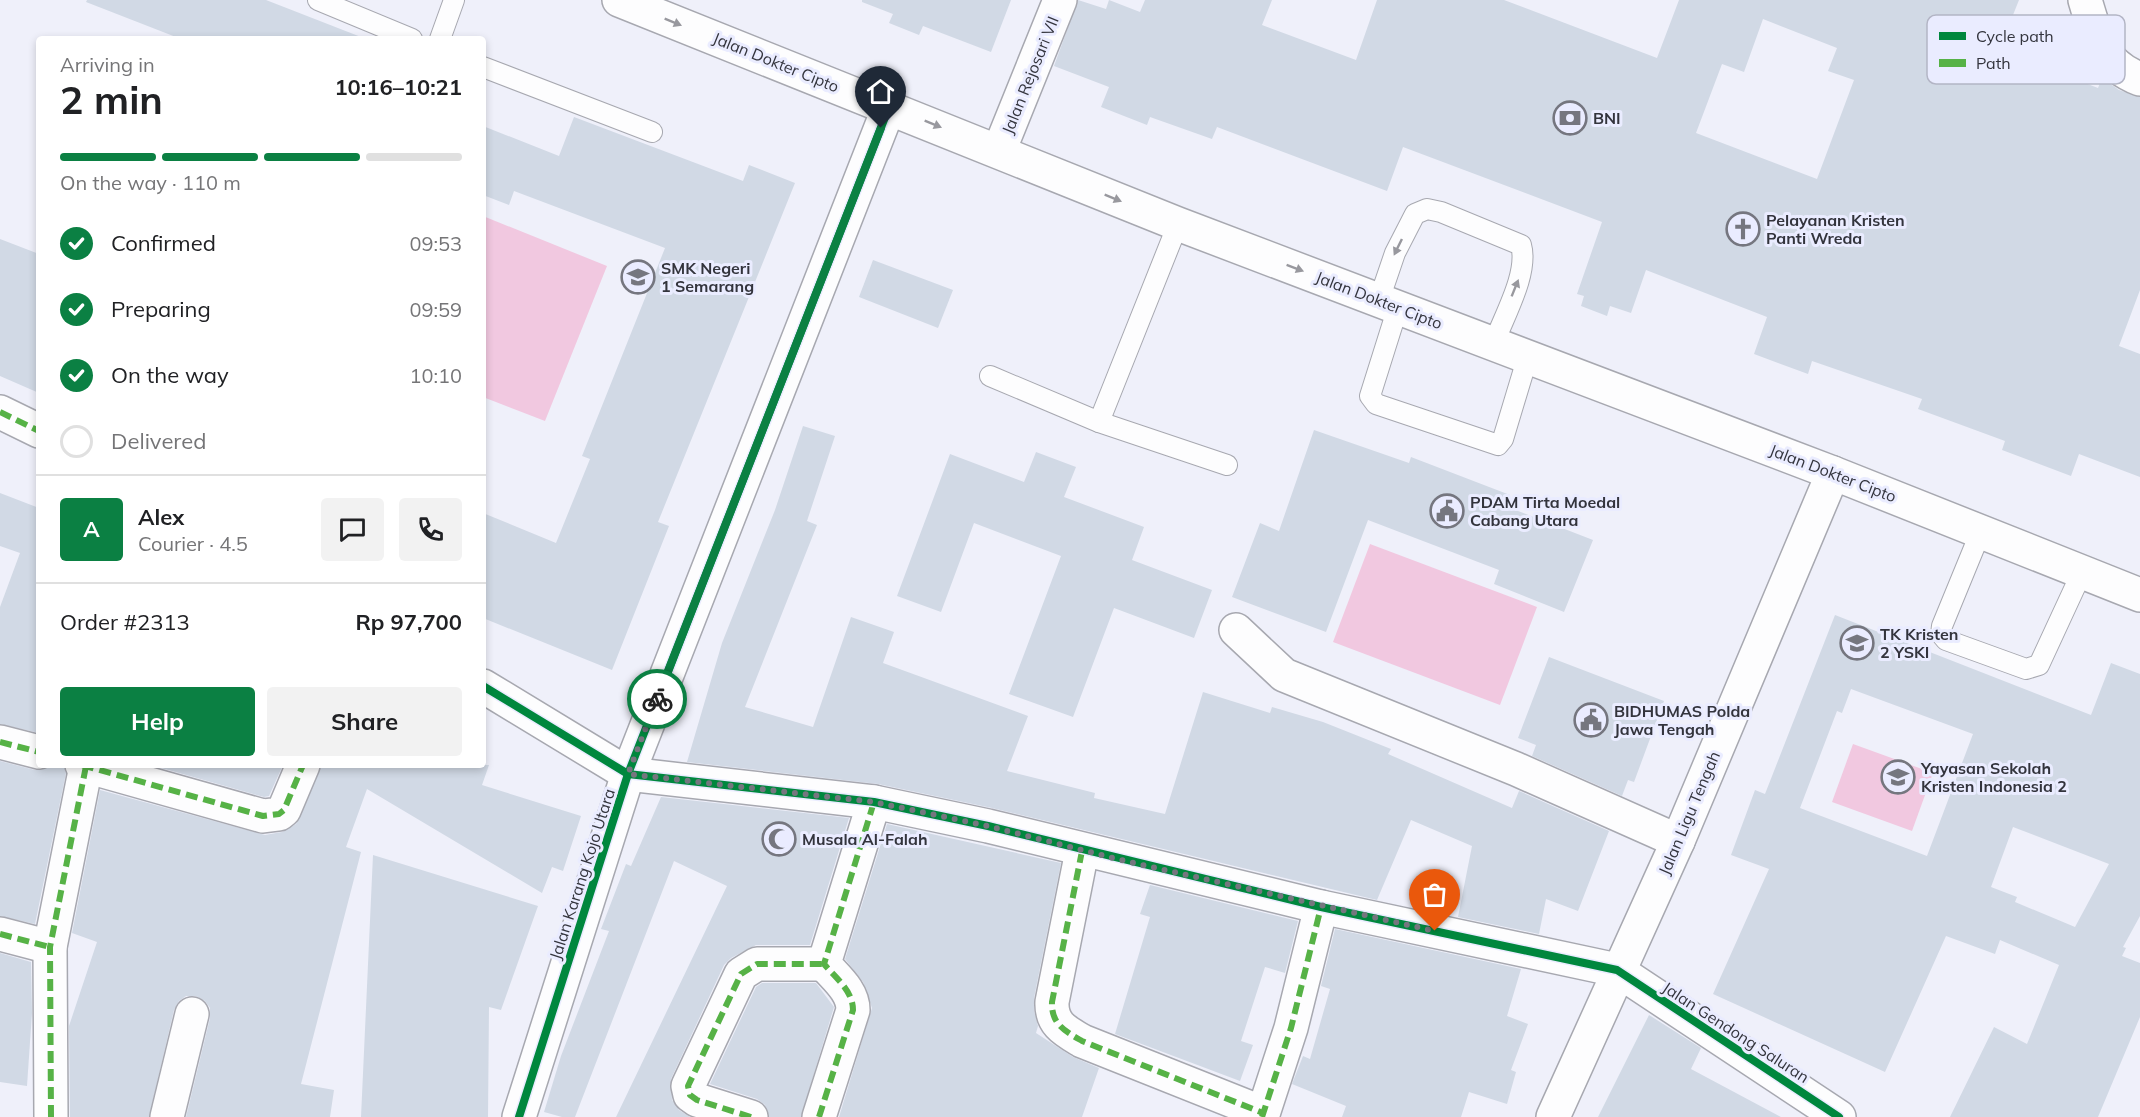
<!DOCTYPE html>
<html lang="en">
<head>
<meta charset="utf-8">
<style>
	body { margin:0; font-family:Mulish,sans-serif; background:#f2f2f2; color:#202124; height:100vh; display:flex; flex-direction:column; font-size:22px; white-space:nowrap }
	* { box-sizing:border-box; margin:0 }
	p { font-size:20px; color:#757577 }
	.icon { flex:none; width:33px; height:33px; fill:none; stroke:currentColor; stroke-width:2; stroke-linecap:round; stroke-linejoin:round }
	.map { position:relative; flex:1; overflow:hidden }
	.sheet { position:absolute; left:36px; top:36px; width:450px; height:732px; display:flex; flex-direction:column; background:#fff; border-radius:6px; box-shadow:0 3px 9px #0003 }
	.sheet>* { flex:none }
	.pin { position:absolute; display:grid; place-items:center; width:51px; height:51px; color:#fff; margin:-62px -26px; border-radius:50% 50% 50% 0; rotate:-45deg; box-shadow:0 0 6px #0007 }
	.pin .icon { rotate:45deg }
	.courier { position:absolute; display:grid; place-items:center; width:60px; height:60px; margin:-30px; border:4px solid #0b8043; border-radius:50%; background:#fff; color:#222; box-shadow:0 2px 8px #0007 }
	.overview em { font-style:normal; font-weight:700 }
	.overview div { display:flex; flex-direction:column-reverse }
	.overview { display:flex; align-items:center; justify-content:space-between; height:102px; padding:0 24px }
	h1 { font-size:39px; font-weight:700; line-height:45px }
	.bar { display:grid; grid-template-columns:repeat(4,1fr); gap:9px 6px; align-content:center; height:72px; padding:0 24px }
	.bar i { height:8px; border-radius:4px; background:#e0e0e0 }
	.bar .current { background:#0b8043 }
	.bar p { grid-column:span 4 }
	.line { display:flex; align-items:center; gap:15px; padding:0 24px; border-top:2px solid #e0e0e0 }
	.line div { flex:1 }
	.round { display:grid; place-items:center; flex:none; width:63px; height:63px; border-radius:6px; background:#f2f2f2 }
	ol { padding:0 24px; list-style:none }
	li { display:flex; align-items:center; gap:18px; height:66px }
	li p { margin-inline-start:auto }
	li .icon { padding:6px; border-radius:50%; background:#0b8043; color:#fff; stroke-width:4 }
	li:last-child { color:#757577 }
	li i { width:33px; height:33px; border:3px solid #e0e0e0; border-radius:50% }
	.primary-button { display:flex; gap:12px; margin-top:auto; padding:12px 24px }
	.primary-button a { flex:1; height:69px; border-radius:6px; background:#0b8043; color:#fff; font-size:24px; font-weight:700; line-height:69px; text-align:center }
	.primary-button a+a { background:#f2f2f2; color:#202124 }
	.map>svg:first-child { display:block }
</style>
</head>
<body>
<div class="map">
<svg width="2140" height="1117" viewBox="0 0 2140 1117">
	<rect width="100%" height="100%" fill="#eff0fa"/>
	<g fill="#f1c8e0">
		<polygon points="483,216 607,266 545,421 483,397"/>
		<polygon points="1370,544 1537,607 1500,705 1333,642"/>
		<polygon points="1853,744 1933,773 1912,831 1832,802"/>
	</g>
	<g fill="#d1d9e5" fill-rule="evenodd">
		<polygon points="87,0 266,0 361,37 181,39 86,2"/>
		<polygon points="862,0 1011,0 991,52 923,26 919,35 889,23 893,14 862,2"/>
		<path d="M1078 0 1106 9 1109 0 1140 12 1145 0H1272L1262 25 1356 60 1377 0H1504L1657 58 1679 0H2019L2009 25 2056 42 2046 68 2098 88 2102 78 2119 90 2140 97V290L2119 346 2140 354V477L2079 454 2071 476 2002 450 2005 441 1918 409 1922 399 1812 361 1808 374 1754 354 1767 317 1646 270 1631 313 1610 306 1607 316 1581 306 1584 296 1577 294 1602 222 1403 147 1387 191 1217 127 1212 139 1150 117 1147 125 1101 107 1109 87 1054 66ZM1763 19 1837 48 1828 71 1854 80 1817 179 1696 133 1722 64 1744 72Z"/>
		<polygon points="574,117 743,181 749,165 795,183 658,522 669,526 612,670 483,618 483,513 556,543 590,459 582,456 665,248 514,191 509,205 483,195 483,126 559,156"/>
		<polygon points="0,239 39,254 39,393 0,376"/>
		<polygon points="873,260 953,290 938,328 859,297"/>
		<polygon points="803,426 835,436 807,521 817,525 745,707 813,727 851,617 894,632 883,663 1028,716 1007,771 1095,793 1094,798 1165,814 1203,692 1270,713 1272,707 1323,722 1391,749 1388,754 1512,808 1519,791 1609,831 1578,911 1546,899 1539,934 1458,917 1472,846 1411,820 1377,900 992,808 878,784 687,762 722,643 775,510"/>
		<polygon points="1314,430 1409,463 1411,457 1510,495 1505,506 1593,540 1564,612 1494,584 1499,570 1368,520 1326,632 1232,597 1260,523 1279,531"/>
		<polygon points="1036,452 1076,467 1064,497 1144,527 1132,560 1212,590 1194,638 1114,608 1073,717 1009,694 1061,556 974,523 941,612 897,596 950,454 1024,482"/>
		<polygon points="0,493 39,508 39,733 0,724 0,607 20,553 0,546"/>
		<path d="M1835 615 2091 715 2111 663 2140 674V916L2123 947 2126 948 2122 956 2140 963V1017L2098 1117H1950L1994 1027 2027 1044 2059 965 2000 940 1995 954 1946 936 1885 1072 1713 994 1769 869 1731 855 1755 790 1765 794ZM1851 689 1973 734 1927 856 1800 808 1837 711 1842 713ZM2013 827 2109 864 2075 927 2015 902 2017 897 1991 887Z"/>
		<polygon points="1549,657 1664,701 1634,782 1628,780 1622,796 1532,756 1536,745 1518,738"/>
		<polygon points="0,761 35,770 64,765 66,773 35,924 0,916"/>
		<polygon points="151,765 283,765 269,796 264,797"/>
		<polygon points="321,765 489,765 482,785 581,816 563,871 552,867 542,893 367,789 346,847 361,852 301,1084 334,1090 330,1117 186,1117 210,1018 210,1008 205,1001 196,996 186,996 179,1001 174,1010 149,1117 70,1117 69,1026 97,942 72,933 100,790 265,835 282,832 296,824"/>
		<polygon points="661,797 849,818 810,945 756,945 731,958 724,965 671,1079 672,1100 679,1110 690,1117 616,1117 727,886 674,861 575,1117 562,1117 544,1112 561,1056 609,931 601,929 626,864 631,866"/>
		<polygon points="887,824 1061,863 1034,998 1034,1011 1038,1026 1036,1033 1073,1057 1099,1068 1082,1117 839,1117 872,1008 863,982 845,959"/>
		<polygon points="373,855 538,906 501,1010 489,1007 488,1117 361,1117"/>
		<polygon points="1150,885 1298,921 1285,973 1265,967 1241,1041 1253,1045 1240,1081 1115,1034 1150,917 1140,914"/>
		<polygon points="1335,929 1521,969 1507,1016 1528,1024 1511,1070 1516,1072 1507,1104 1469,1092 1461,1117 1342,1117 1346,1106 1292,1084 1303,1056 1310,1059 1330,989 1321,986"/>
		<polygon points="0,953 31,962 32,1013 27,1086 0,1082"/>
		<polygon points="762,983 816,983 834,1007 801,1117 769,1117 765,1105 757,1099 710,1084 756,987"/>
		<polygon points="1649,1015 1701,1048 1691,1069 1781,1117 1598,1117"/>
	</g>
	<g fill="none" stroke-linecap="round" stroke-linejoin="round">
		<g stroke="#a7a8b0" stroke-width="22">
			<g id="service">
				<polyline points="318,0 412,39"/>
				<polyline points="440,39 454,0"/>
				<polyline points="483,67 652,132"/>
				<polyline points="1178,224 1099,422 1227,465"/>
				<path d="M1379 300 1395 253 1415 214 1427 209 1441 212 1521 245C1529 273 1504 316 1494 343"/>
				<polyline points="1398,307 1370,396 1376,404 1498,445 1503,439 1528,356"/>
				<polyline points="990,376 1099,422"/>
				<polyline points="1981,531 1942,626 1941,634 1946,640 2026,669 2039,665 2082,572"/>
			</g>
		</g>
		<g stroke="#a7a8b0" stroke-width="36">
			<g id="minor">
				<path d="M2085 0C2096 36 2101 64 2140 79"/>
				<polyline points="999,151 1060,0"/>
				<polyline points="0,412 39,431"/>
				<polyline points="1236,630 1284,675 1516,769 1678,841"/>
				<polyline points="483,686 628,774 874,802 988,826 1321,907 1617,970 1839,1117"/>
				<polyline points="0,742 39,752"/>
				<polyline points="82,765 263,816 279,814 284,810 303,765"/>
				<path d="M1082 851 1052 1002C1051 1024 1065 1031 1082 1041L1263 1113"/>
				<polyline points="0,934 50,947"/>
				<polyline points="51,1117 50,947 86,766"/>
				<polyline points="167,1117 192,1014"/>
				<polyline points="519,1117 628,774 889,107"/>
				<polyline points="751,1117 697,1100 690,1095 688,1086 741,974 757,964 824,964"/>
				<path d="M819 1117 853 1010C853 991 836 978 824 964L874 802"/>
				<polyline points="1262,1117 1291,1028 1321,907"/>
				<polyline points="1553,1117 1678,841 1833,473"/>
			</g>
		</g>
		<g stroke="#a7a8b0" stroke-width="36">
			<polyline id="trunk" points="619,0 1178,224 1833,473 2140,595"/>
		</g>
		<use href="#service" stroke="#fdfdfe" stroke-width="20"/>
		<use href="#minor" stroke="#fdfdfe" stroke-width="33"/>
		<use href="#trunk" stroke="#fdfdfe" stroke-width="33"/>
		<g stroke="#56b246" stroke-width="6" stroke-dasharray="12 6" stroke-linecap="butt">
			<polyline points="0,412 39,431"/>
			<polyline points="0,742 39,752"/>
			<polyline points="82,765 263,816 279,814 284,810 303,765"/>
			<path d="M1082 851 1052 1002C1051 1024 1065 1031 1082 1041L1263 1113"/>
			<polyline points="0,934 50,947"/>
			<polyline points="51,1117 50,947 86,766"/>
			<polyline points="751,1117 697,1100 690,1095 688,1086 741,974 757,964 824,964"/>
			<path d="M819 1117 853 1010C853 991 836 978 824 964L874 802"/>
			<polyline points="1262,1117 1291,1028 1321,907"/>
		</g>
		<g stroke="#eaecff" stroke-width="11">
			<g id="cycleway">
				<polyline points="483,686 628,774 874,802 988,826 1321,907 1617,970 1839,1117"/>
				<polyline points="519,1117 628,774 889,107"/>
			</g>
		</g>
		<use href="#cycleway" stroke="#00873e" stroke-width="8"/>
	</g>
	<defs><path id="oneway-solid" d="M-6-.8H1V-3.2L6.5 0L1 3.2V.8H-6Z" transform="scale(1.5)"/></defs>
	<g fill="#98989e">
		<use href="#oneway-solid" transform="translate(673 22) rotate(22)"/>
		<use href="#oneway-solid" transform="translate(933 124) rotate(22)"/>
		<use href="#oneway-solid" transform="translate(1113 198) rotate(22)"/>
		<use href="#oneway-solid" transform="translate(1398 247) rotate(116)"/>
		<use href="#oneway-solid" transform="translate(1295 268) rotate(21)"/>
		<use href="#oneway-solid" transform="translate(1515 288) rotate(-68)"/>
	</g>
	<g fill="none" stroke-linecap="round" stroke-linejoin="round">
		<polyline stroke="#75767f" stroke-width="6" stroke-dasharray="0 10.8" points="657,699 628,774 874,802 988,826 1125,861 1435,931"/>
		<polyline stroke="#0b8043" stroke-width="8" points="657,699 881,128"/>
	</g>
	<defs>
		<g id="bank-ring" transform="scale(1.725)"><circle r="9.5" fill="#eaecff" stroke="#75767f" stroke-width="1.5"/><path d="M-6-4H6V4H-6ZM0-2.3a2.3 2.3 0 1 0 0 4.6a2.3 2.3 0 1 0 0-4.6Z" fill="#75767f"/></g>
		<g id="church-ring" transform="scale(1.725)"><circle r="9.5" fill="#eaecff" stroke="#75767f" stroke-width="1.5"/><path d="M-1.2-6h2.4v3.5h3.3v2.4h-3.3V6h-2.4V-.1h-3.3v-2.4h3.3Z" fill="#75767f"/></g>
		<g id="school-ring" transform="scale(1.725)"><circle r="9.5" fill="#eaecff" stroke="#75767f" stroke-width="1.5"/><path d="M0-5L7-2L0 1L-7-2ZM-4 1L0 2.5L4 1V4Q0 6-4 4Z" fill="#75767f"/></g>
		<g id="civic-ring" transform="scale(1.725)"><circle r="9.5" fill="#eaecff" stroke="#75767f" stroke-width="1.5"/><path d="M-.6-6.5H3V-4.5H.6V-3L4-1V1h2V6H-6V1h2V-1L-.6-3ZM-1.2 2.5V6h2.4V2.5Z" fill="#75767f"/></g>
		<g id="mosque-ring" transform="scale(1.725)"><circle r="9.5" fill="#eaecff" stroke="#75767f" stroke-width="1.5"/><path d="M3.5-4.9A6 6 0 1 0 3.5 4.9A5 5 0 1 1 3.5-4.9Z" fill="#75767f"/></g>
	</defs>
	<g fill-rule="evenodd">
		<use href="#bank-ring" x="1570" y="118"/>
		<use href="#church-ring" x="1743" y="229"/>
		<use href="#school-ring" x="638" y="277"/>
		<use href="#civic-ring" x="1447" y="511"/>
		<use href="#school-ring" x="1857" y="643"/>
		<use href="#civic-ring" x="1591" y="720"/>
		<use href="#school-ring" x="1898" y="777"/>
		<use href="#mosque-ring" x="779" y="839"/>
	</g>
	<g text-anchor="middle" dominant-baseline="central" stroke-width="6" stroke-linejoin="round" paint-order="stroke">
		<g font-size="16" fill="#33343d" stroke="#eaecff">
			<text transform="translate(776 62) rotate(22)">Jalan Dokter Cipto</text>
			<text transform="translate(1030 75) rotate(-68)">Jalan Rejosari VII</text>
			<text transform="translate(1379 300) rotate(21)">Jalan Dokter Cipto</text>
			<text transform="translate(1833 473) rotate(21)">Jalan Dokter Cipto</text>
			<text transform="translate(1689 813) rotate(-67)">Jalan Ligu Tengah</text>
			<text transform="translate(582 874) rotate(-72)">Jalan Karang Kojo Utara</text>
			<text transform="translate(1736 1032) rotate(33)">Jalan Gendong Saluran</text>
		</g>
		<g font-size="16" font-weight="bold" fill="#33343d" stroke="#eaecff" text-anchor="start">
			<text x="1593" y="118">BNI</text>
			<text x="1766" y="220">Pelayanan Kristen<tspan x="1766" dy="18">Panti Wreda</tspan></text>
			<text x="661" y="268">SMK Negeri<tspan x="661" dy="18">1 Semarang</tspan></text>
			<text x="1470" y="502">PDAM Tirta Moedal<tspan x="1470" dy="18">Cabang Utara</tspan></text>
			<text x="1880" y="634">TK Kristen<tspan x="1880" dy="18">2 YSKI</tspan></text>
			<text x="1614" y="711">BIDHUMAS Polda<tspan x="1614" dy="18">Jawa Tengah</tspan></text>
			<text x="1921" y="768">Yayasan Sekolah<tspan x="1921" dy="18">Kristen Indonesia 2</tspan></text>
			<text x="802" y="839">Musala Al-Falah</text>
		</g>
	</g>
	<rect x="1927" y="15" width="198" height="69" rx="9" fill="#eaecff" stroke="#b3b5c5" stroke-width="1.5"/>
	<rect x="1939" y="32" width="27" height="8" fill="#00873e"/>
	<rect x="1939" y="59" width="27" height="8" fill="#56b246"/>
	<g font-size="16" fill="#33343d">
		<text x="1976" y="42">Cycle path</text>
		<text x="1976" y="69">Path</text>
	</g>
</svg>
<div class="pin" style="left:1435px;top:931px;background:#ea580c"><svg class="icon" aria-label="bag" viewBox="0 0 24 24"><path d="M5 8h14l-1 12H6zM9 8a3 3 0 0 1 6 0"/></svg></div>
<div class="pin" style="left:881px;top:128px;background:#1f2937"><svg class="icon" aria-label="home" viewBox="0 0 24 24"><path d="M3 11l9-7 9 7M6 9v11h12V9"/></svg></div>
<div class="courier" style="left:657px;top:699px"><svg class="icon" aria-label="bike" viewBox="0 0 24 24"><circle cx="6" cy="16" r="4"/><circle cx="18" cy="16" r="4"/><path d="M6 16l4-8h5l3 8M10 8l3 8H6M13 5h3"/></svg></div>
<section class="sheet">
<div class="overview"><div><h1>2 min</h1><p>Arriving in</p></div><em>10:16–10:21</em></div>
<div class="bar"><i class="current"></i><i class="current"></i><i class="current"></i><i></i><p>On the way · 110 m</p></div>
<ol>
<li><svg class="icon" aria-label="check" viewBox="0 0 24 24"><path d="M5 12l5 5 9-10"/></svg>Confirmed<p>09:53</p></li>
<li><svg class="icon" aria-label="check" viewBox="0 0 24 24"><path d="M5 12l5 5 9-10"/></svg>Preparing<p>09:59</p></li>
<li><svg class="icon" aria-label="check" viewBox="0 0 24 24"><path d="M5 12l5 5 9-10"/></svg>On the way<p>10:10</p></li>
<li><i></i>Delivered</li>
</ol>
<div class="line" style="height:108px"><b class="round" style="background:#0b8043;color:#fff">A</b><div><b>Alex</b><p>Courier · 4.5</p></div><a class="round"><svg class="icon" aria-label="chat" viewBox="0 0 24 24"><path d="M4 5h16v11H9l-5 4z"/></svg></a><a class="round"><svg class="icon" aria-label="phone" viewBox="0 0 24 24"><path d="M5 4h4l2 5-3 2q2 4 5 5l2-3 5 2v4C11 20 4 13 5 4z"/></svg></a></div>
<div class="line" style="height:78px"><div>Order #2313</div><b>Rp 97,700</b></div>
<div class="primary-button"><a>Help</a><a>Share</a></div>
</section>
</div>
</body>
</html>
